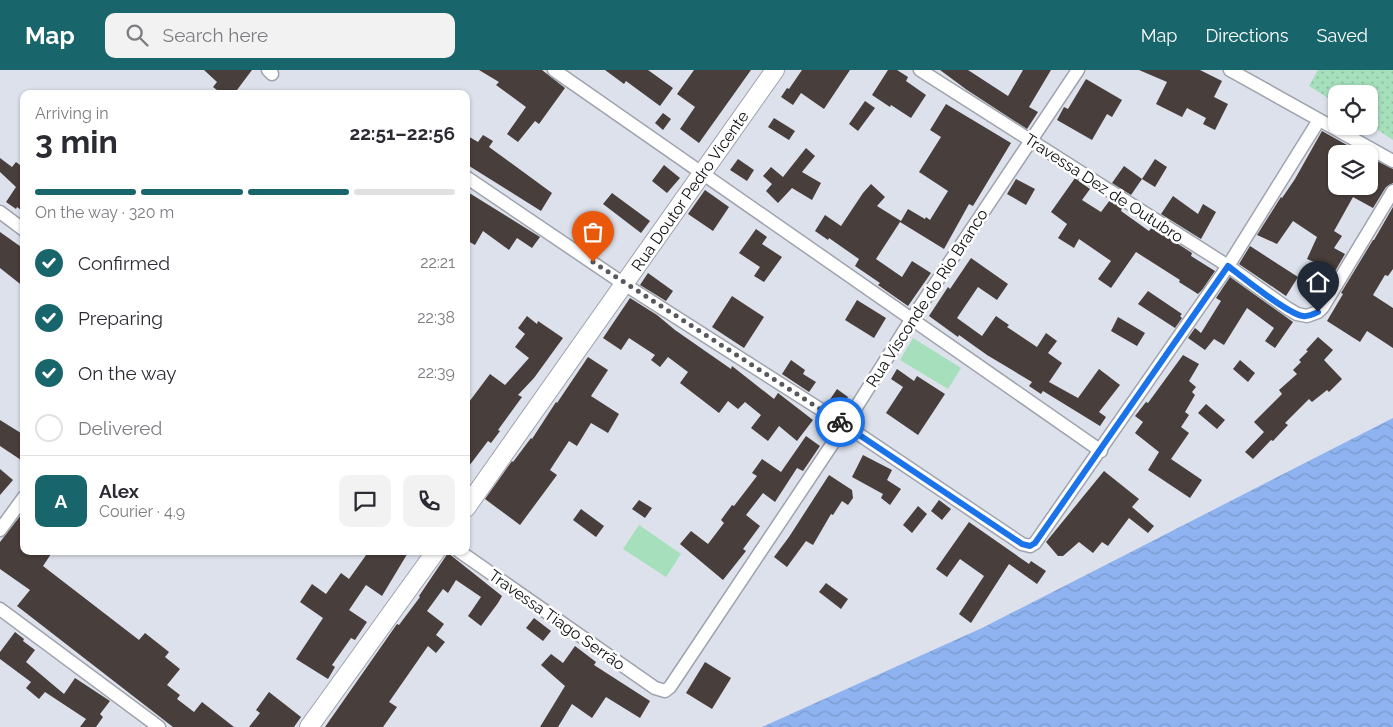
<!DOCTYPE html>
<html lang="en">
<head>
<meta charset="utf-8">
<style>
	body { margin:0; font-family:Raleway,sans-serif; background:#f2f2f3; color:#2b2b33; height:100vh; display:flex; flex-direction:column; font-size:19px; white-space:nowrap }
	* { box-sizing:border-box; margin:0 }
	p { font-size:16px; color:#7c7c81 }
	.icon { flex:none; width:28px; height:28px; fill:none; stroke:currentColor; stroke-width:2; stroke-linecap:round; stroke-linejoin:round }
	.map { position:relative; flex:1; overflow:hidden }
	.panel { position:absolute; left:20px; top:20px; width:450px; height:465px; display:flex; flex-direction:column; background:#fff; border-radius:10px; box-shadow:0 1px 4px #0004 }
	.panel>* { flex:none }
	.buttons { position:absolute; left:1328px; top:15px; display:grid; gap:10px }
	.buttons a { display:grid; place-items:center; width:50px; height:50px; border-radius:10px; background:#fff; box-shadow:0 1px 4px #0004; font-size:25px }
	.pin { position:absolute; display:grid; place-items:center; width:42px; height:42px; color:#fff; margin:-51px -21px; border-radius:50% 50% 50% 0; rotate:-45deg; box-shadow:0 0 5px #0007 }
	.pin .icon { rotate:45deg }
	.courier { position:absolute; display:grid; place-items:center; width:50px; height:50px; margin:-25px; border:4px solid #1a73e8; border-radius:50%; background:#fff; color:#222; box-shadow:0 1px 6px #0007 }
	.head em { font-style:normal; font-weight:700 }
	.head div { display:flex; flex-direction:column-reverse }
	.head { display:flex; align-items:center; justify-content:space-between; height:85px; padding:0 15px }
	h1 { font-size:32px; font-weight:700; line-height:38px }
	.bar { display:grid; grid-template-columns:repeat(4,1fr); gap:8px 5px; align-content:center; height:60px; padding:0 15px }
	.bar i { height:6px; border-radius:4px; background:#e1e1e2 }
	.bar .selected { background:#18666b }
	.bar p { grid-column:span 4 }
	.line { display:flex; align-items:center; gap:12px; padding:0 15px; border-top:1px solid #e1e1e2 }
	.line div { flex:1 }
	.round { display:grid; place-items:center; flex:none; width:52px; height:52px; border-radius:10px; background:#f2f2f3 }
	ol { padding:0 15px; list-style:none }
	li { display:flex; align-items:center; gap:15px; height:55px }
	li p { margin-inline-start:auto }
	li .icon { padding:5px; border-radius:50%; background:#18666b; color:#fff; stroke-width:4 }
	li:last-child { color:#7c7c81 }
	li i { width:28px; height:28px; border:2px solid #e1e1e2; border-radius:50% }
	header { display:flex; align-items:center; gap:30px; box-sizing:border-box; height:70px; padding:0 25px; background:#18666b; color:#fff }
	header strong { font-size:24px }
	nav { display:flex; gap:28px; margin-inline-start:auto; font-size:18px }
	.search { width:350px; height:45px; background:#f2f2f3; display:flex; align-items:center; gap:12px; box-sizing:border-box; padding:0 18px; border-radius:10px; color:#7c7c81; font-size:19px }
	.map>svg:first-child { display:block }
</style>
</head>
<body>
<header>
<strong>Map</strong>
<div class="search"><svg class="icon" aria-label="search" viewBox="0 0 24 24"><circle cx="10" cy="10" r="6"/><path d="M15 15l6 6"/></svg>Search here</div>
<nav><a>Map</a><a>Directions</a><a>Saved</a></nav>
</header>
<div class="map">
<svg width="1393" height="657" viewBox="0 0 1393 657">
	<defs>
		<pattern id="park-dots" width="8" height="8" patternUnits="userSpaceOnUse" patternTransform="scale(1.25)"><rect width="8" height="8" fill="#a5dfbb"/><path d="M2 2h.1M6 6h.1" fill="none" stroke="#8dbea0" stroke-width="1.8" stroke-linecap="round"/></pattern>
		<pattern id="water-waves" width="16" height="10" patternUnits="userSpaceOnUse" patternTransform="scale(1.25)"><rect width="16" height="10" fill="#8fb3f0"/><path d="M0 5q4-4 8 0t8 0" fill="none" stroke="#7a99cd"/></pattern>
	</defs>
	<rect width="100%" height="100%" fill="#dde1eb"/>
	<g fill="#a5dfbb">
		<polygon points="913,268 961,298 948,319 900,290"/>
		<polygon points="639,455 681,484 666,507 623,479"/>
	</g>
	<polygon fill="url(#park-dots)" points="1318,0 1393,0 1393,70 1369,54 1369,24 1336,24 1336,33 1309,16"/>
	<polygon fill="url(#water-waves)" points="1393,348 1393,657 762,657 982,558"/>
	<g fill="#483e3b">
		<polygon points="204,0 252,0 234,24 222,24 213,17 217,12"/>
		<polygon points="479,0 542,0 565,18 539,54 535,51 518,72 507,64 526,37 496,15 499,12"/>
		<polygon points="605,0 648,0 673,18 660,36 626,11 624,14"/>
		<polygon points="694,0 751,0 699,73 680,59 695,37 677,24"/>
		<polygon points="802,0 850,0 824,39 801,23 793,35 781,27 787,18 789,19"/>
		<polygon points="888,0 897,0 908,7 906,11 926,25 911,48 891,35 890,37 872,25"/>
		<polygon points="940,0 968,0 1008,26 1023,0 1051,0 1029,37 1038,42 1027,59 967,20"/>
		<polygon points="1139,0 1200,0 1222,11 1214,27 1228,34 1215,60 1203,54 1206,48 1187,38 1182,47 1156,34 1167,12"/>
		<polygon points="1086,9 1122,30 1112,47 1107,44 1092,70 1057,50 1064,37 1068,39"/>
		<polygon points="865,31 875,38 858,61 849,54"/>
		<polygon points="946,34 1011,73 973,136 969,134 944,179 900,152 876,189 902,207 912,191 931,203 908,236 878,215 880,213 855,196 859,189 829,168 828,170 815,161 825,145 841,156 863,123 871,114 885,127 877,136 901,151 908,139 925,149 926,147 930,150 948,121 919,102 941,67 930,60"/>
		<polygon points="663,43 671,49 663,60 655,53"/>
		<polygon points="774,48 795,61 789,70 768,57"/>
		<polygon points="1322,61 1363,84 1336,84 1336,116 1369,116 1369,87 1393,99 1393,113 1386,117 1373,138 1353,127 1334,161 1342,166 1334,178 1345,184 1327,215 1316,209 1323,196 1307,189 1317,167 1293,151 1277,174 1257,165 1281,127 1282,128 1295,109"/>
		<polygon points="466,65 478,72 483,65 493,71 489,77 552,123 541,141 466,94"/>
		<polygon points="806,78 815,86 802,102 821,113 812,130 792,118 778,133 766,121 772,114 763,106 771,97 783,107"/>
		<polygon points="0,88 12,97 16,92 24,98 24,142 17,137 16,139 6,132 16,117 0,102"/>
		<polygon points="738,89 754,100 747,111 730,100"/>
		<polygon points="1155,89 1167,97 1155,117 1142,109"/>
		<polygon points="664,95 680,108 667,123 652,111"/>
		<polygon points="1124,96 1142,109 1131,125 1112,113"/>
		<polygon points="1075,108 1090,119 1082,130 1101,142 1110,130 1122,138 1121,141 1149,161 1152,157 1192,183 1191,186 1215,201 1202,220 1198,224 1179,212 1180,210 1136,182 1111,218 1098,209 1111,191 1079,169 1074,178 1058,168 1067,154 1051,142"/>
		<polygon points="1016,109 1035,119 1026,135 1007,124"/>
		<polygon points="705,120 729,137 713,161 688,144"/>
		<polygon points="466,121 540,167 532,178 517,168 509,180 483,161 475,175 466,170"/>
		<polygon points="612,123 650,151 641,163 603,134"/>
		<polygon points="1173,126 1198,144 1203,134 1216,142 1201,169 1161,144"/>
		<polygon points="1393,137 1393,199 1388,206 1385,205 1373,225 1393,238 1393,278 1367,261 1360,272 1327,251 1343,224 1341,223 1373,170 1374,170"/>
		<polygon points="756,159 767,167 762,174 782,187 764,212 754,206 760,197 739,183"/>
		<polygon points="0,162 24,179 24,217 0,198"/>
		<polygon points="1250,176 1298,207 1286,226 1239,194"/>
		<polygon points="971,188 1008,214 997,230 978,217 957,248 982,266 996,246 1009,255 1007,257 1037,277 1046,263 1057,271 1048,283 1062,293 1049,312 1078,328 1099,299 1120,315 1099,342 1106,347 1100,356 1043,321 1041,324 1029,316 1032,312 987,285 959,265 958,267 929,246 948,217 950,219"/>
		<polygon points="648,203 673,221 666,231 640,215"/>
		<polygon points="1230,207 1293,252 1275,278 1265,271 1274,258 1247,238 1224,275 1214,269 1205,280 1188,268 1195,258 1201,263 1221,231 1216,228"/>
		<polygon points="1148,221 1182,244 1180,246 1182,248 1175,258 1138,234"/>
		<polygon points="732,226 764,247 744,278 712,257"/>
		<polygon points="630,228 657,245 675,260 731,299 732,296 774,329 778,323 813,350 797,371 779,356 768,371 751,358 761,345 745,332 738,339 728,331 719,343 680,313 688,302 668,287 660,297 651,290 655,285 629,268 621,280 603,268"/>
		<polygon points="857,230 886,248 874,268 845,250"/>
		<polygon points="527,246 537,254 538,251 563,268 534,308 518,325 522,327 498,360 500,361 491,373 488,371 466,400 466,336 490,304 505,315 529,288 515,277 525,264 518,258"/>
		<polygon points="1118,247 1145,263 1137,276 1111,261"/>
		<polygon points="1318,267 1333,280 1324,290 1342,309 1329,322 1327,320 1312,332 1309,329 1285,353 1288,355 1273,371 1271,370 1253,389 1245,382 1264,362 1254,352 1282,324 1279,320 1297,304 1293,300 1301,292 1299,290 1308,281 1306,280"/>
		<polygon points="1183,285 1199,294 1189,311 1196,317 1192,322 1195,325 1185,342 1189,345 1181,357 1189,363 1171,389 1202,410 1190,428 1148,400 1159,382 1135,363 1143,352 1135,346 1146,332 1148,333"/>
		<polygon points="588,287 608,300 591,326 619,344 608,363 591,353 577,376 569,371 550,400 557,405 520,455 485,429 512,391 513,392 531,368 532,369 556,332 557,333"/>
		<polygon points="791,290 805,300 803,304 816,312 809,322 782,304"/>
		<polygon points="1240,290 1255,303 1248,312 1233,299"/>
		<polygon points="897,299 914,311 917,306 945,324 918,365 886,343 903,317 891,309"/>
		<polygon points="837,319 848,327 838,341 827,334"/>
		<polygon points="1206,334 1225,350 1217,359 1198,343"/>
		<polygon points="0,350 24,365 24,392 0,376"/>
		<polygon points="806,366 820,376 803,401 797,398 775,432 763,423 746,445 760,456 743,479 746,481 723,510 680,474 691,461 708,474 724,453 721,450 732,435 734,436 757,406 752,403 762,389 781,402"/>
		<polygon points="863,385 892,400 887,410 901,419 890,435 881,428 883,424 852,407"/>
		<polygon points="0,399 13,410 0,425"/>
		<polygon points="1104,401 1139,429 1132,437 1154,456 1148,463 1129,448 1108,476 1102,472 1093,483 1079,472 1063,486 1058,486 1046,472"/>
		<polygon points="829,405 852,420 853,428 848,435 842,431 833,445 831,444 813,475 806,471 787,497 774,487 789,467"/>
		<polygon points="639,430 652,438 645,448 632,439"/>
		<polygon points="939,430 951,439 942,450 931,441"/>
		<polygon points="918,436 927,444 912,463 903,455"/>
		<polygon points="581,439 604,456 596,467 573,450"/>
		<polygon points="24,441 24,481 53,481 43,496 139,570 145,563 169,582 165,587 180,599 167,615 180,625 177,629 194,642 202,632 234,657 173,657 17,536 30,520 0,499 0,472"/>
		<polygon points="969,452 1029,494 1031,491 1046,501 1037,514 1009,494 971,553 959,544 984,506 960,489 947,507 936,499"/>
		<polygon points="369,481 409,481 382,526 366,515 349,540 367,552 355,570 351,568 332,595 335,597 328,609 296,589 323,548 300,532 312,514 326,524 341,503 349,509"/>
		<polygon points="448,483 502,526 498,533 481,556 468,546 481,527 456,510 448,523 443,519 427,541 444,554 436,565 445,572 436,583 428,576 389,632 397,637 383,657 325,657 397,554 399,555 420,527 419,526"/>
		<polygon points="826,513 848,529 841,539 819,522"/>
		<polygon points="534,548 551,561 543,571 526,558"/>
		<polygon points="15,562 24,569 23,571 35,580 26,592 64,624 75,608 110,631 100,644 103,647 96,657 80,657 86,649 45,622 39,629 26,618 31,612 0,589 0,582"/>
		<polygon points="575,576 596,592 594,595 650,631 640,648 606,627 592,648 572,634 558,657 540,657 565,616 541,595 551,584 563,593"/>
		<polygon points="705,592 731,608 712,639 686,623"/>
		<polygon points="269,622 301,647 294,657 249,657 260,643 256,640"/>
	</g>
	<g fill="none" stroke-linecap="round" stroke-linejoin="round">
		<g stroke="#9fa3ad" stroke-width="15">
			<g id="street">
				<polyline points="268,0 272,4"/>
				<polyline points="554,0 1101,381"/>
				<polyline points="920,0 1228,196 1287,238 1297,244 1307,246 1318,242 1323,237 1393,121"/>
				<polyline points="1230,0 1393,91"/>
				<polyline points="466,107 624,214 845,355 1022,474 1030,476 1035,473 1228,196 1319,50"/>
				<polyline points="0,142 24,160"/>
				<polyline points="0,460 24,427"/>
				<polyline points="459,481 655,618 665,621 670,617 845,355 911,250 1078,0"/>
				<polyline points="0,539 159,657"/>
			</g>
		</g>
		<g stroke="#9fa3ad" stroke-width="20">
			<g id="secondary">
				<polyline points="466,438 775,0"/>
				<polyline points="309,657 436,481"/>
			</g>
		</g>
		<use href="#street" stroke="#fff" stroke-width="12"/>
		<use href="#secondary" stroke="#fff" stroke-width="18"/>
	</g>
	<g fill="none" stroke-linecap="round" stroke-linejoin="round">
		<polyline stroke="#56585d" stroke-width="5" stroke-dasharray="0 9" points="593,192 840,352"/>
		<path stroke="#1a73e8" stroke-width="6" d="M840 352 1022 474 1030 476 1035 473 1228 196C1244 208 1286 243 1303 246 1309 247 1313 244 1318 242"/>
	</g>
	<g text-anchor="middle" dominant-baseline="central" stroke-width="5" stroke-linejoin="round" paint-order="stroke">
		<g font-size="16" fill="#0d0e11" stroke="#fff">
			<text transform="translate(1104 118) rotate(33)">Travessa Dez de Outubro</text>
			<text transform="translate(690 121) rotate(-55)">Rua Doutor Pedro Vicente</text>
			<text transform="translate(927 228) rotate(-57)">Rua Visconde do Rio Branco</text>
			<text transform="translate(557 550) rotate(35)">Travessa Tiago Serrão</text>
		</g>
	</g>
</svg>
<div class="buttons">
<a><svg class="icon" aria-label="locate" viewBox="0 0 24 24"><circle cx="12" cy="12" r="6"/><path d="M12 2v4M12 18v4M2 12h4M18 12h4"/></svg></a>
<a><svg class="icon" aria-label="layers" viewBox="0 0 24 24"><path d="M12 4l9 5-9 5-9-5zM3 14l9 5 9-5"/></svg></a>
</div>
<div class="pin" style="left:593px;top:192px;background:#ea580c"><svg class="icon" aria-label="bag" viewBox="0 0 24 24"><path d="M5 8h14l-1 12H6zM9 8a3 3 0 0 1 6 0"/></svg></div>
<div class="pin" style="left:1318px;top:242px;background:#1f2937"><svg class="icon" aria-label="home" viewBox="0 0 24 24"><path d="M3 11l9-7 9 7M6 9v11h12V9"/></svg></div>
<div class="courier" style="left:840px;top:352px"><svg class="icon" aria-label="bike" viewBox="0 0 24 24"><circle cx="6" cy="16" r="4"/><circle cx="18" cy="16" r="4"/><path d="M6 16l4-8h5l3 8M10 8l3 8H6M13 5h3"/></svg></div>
<section class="panel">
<div class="head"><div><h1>3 min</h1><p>Arriving in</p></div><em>22:51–22:56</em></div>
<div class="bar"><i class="selected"></i><i class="selected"></i><i class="selected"></i><i></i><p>On the way · 320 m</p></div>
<ol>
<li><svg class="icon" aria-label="check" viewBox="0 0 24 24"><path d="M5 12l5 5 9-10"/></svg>Confirmed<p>22:21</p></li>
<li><svg class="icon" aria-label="check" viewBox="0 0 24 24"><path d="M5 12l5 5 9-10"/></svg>Preparing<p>22:38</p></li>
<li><svg class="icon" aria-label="check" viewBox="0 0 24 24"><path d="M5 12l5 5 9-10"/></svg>On the way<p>22:39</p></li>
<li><i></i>Delivered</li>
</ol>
<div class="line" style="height:90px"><b class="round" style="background:#18666b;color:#fff">A</b><div><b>Alex</b><p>Courier · 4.9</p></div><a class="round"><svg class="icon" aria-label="chat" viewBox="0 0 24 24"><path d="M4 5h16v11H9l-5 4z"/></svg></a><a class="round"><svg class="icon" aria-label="phone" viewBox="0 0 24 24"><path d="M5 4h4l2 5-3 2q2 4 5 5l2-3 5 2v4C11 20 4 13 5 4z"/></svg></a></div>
</section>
</div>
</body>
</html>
